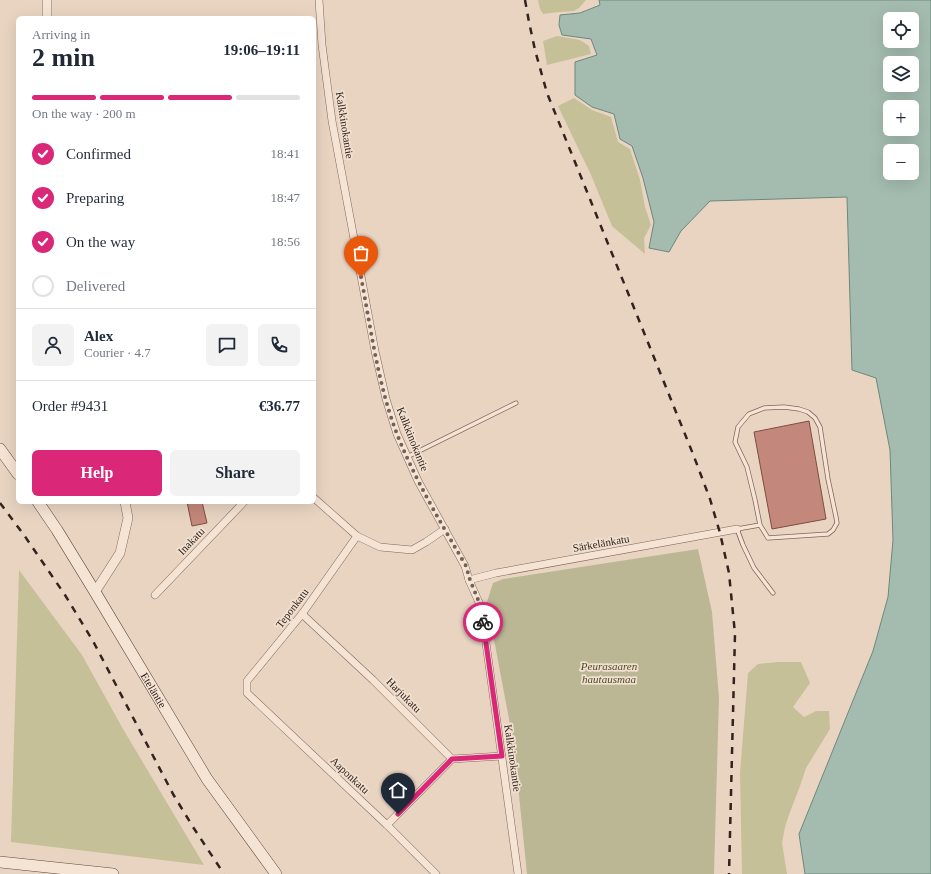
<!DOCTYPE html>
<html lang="en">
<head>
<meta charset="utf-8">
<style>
	body { margin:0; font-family:"Times New Roman",serif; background:#f2f2f3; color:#1f2937; height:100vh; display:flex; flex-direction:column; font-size:15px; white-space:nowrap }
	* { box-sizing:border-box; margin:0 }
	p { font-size:13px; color:#747a83 }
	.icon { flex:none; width:22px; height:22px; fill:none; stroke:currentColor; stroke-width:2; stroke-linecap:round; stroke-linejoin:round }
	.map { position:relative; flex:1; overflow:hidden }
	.details { position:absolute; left:16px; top:16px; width:300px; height:488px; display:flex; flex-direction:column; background:#fff; border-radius:6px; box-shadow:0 4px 16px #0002 }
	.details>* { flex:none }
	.fabs { position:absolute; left:883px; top:12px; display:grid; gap:8px }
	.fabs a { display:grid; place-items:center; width:36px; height:36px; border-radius:6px; background:#fff; box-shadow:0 4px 16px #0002; font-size:20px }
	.pin { position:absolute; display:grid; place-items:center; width:34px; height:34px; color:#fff; margin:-41px -17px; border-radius:50% 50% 50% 0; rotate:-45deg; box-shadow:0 0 4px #0007 }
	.pin .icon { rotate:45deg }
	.courier { position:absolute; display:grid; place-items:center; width:40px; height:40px; margin:-20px; border:3px solid #db2777; border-radius:50%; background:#fff; color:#222; box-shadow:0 1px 5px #0007 }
	.headline em { font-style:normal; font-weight:600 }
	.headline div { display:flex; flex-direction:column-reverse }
	.headline { display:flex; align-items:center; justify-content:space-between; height:68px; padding:0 16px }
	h1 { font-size:26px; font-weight:600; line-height:30px }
	.bar { display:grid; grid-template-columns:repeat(4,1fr); gap:6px 4px; align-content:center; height:48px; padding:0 16px }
	.bar i { height:5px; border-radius:3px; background:#e0e1e3 }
	.bar .selected { background:#db2777 }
	.bar p { grid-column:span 4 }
	.line { display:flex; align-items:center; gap:10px; padding:0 16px; border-top:1px solid #e0e1e3 }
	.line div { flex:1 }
	.round { display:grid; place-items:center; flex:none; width:42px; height:42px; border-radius:6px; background:#f2f2f3 }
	ol { padding:0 16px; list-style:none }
	li { display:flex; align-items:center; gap:12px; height:44px }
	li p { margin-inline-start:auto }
	li .icon { padding:4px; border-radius:50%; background:#db2777; color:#fff; stroke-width:4 }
	li:last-child { color:#747a83 }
	li i { width:22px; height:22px; border:2px solid #e0e1e3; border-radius:50% }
	.action { display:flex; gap:8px; margin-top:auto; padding:8px 16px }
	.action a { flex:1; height:46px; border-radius:6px; background:#db2777; color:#fff; font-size:16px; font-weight:600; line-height:46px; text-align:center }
	.action a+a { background:#f2f2f3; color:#1f2937 }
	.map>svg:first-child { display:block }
</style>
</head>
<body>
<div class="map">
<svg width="931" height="874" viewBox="0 0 931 874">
	<rect width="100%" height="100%" fill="#e9d4c2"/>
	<g fill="#c5c097">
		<polygon points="538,0 586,0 579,8 574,11 559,12 543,14 540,9"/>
		<polygon points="557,36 580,40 589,46 591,54 547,65 543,41"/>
		<polygon points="574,98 592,110 611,117 618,142 630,149 640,180 645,207 651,225 644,238 645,254 612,226 591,175 558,106"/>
		<polygon points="19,570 82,655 123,729 204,865 11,842"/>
		<polygon points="779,662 801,662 810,683 793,707 804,717 816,711 829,711 830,729 806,768 800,786 790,812 785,827 782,843 787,874 742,874 740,773 748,673 758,664"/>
	</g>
	<polygon fill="#bbb795" points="698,549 712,612 719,698 714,874 527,874 514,746 487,602 493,583 503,579"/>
	<path fill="#a4bcaf" stroke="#6c887b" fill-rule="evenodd" d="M599 0H931V874H805L799 834 873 651 888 597 893 540 890 450 876 378 852 370 847 197 710 201 681 231 669 252 649 248 654 222 643 178 632 146 620 139 614 114 592 107 575 95V62L597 55 591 39 562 35 559 25 560 15 580 13 600 5ZM890 19H912V41H890ZM890 63H912V85H890ZM890 107H912V129H890ZM890 151H912V173H890Z"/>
	<g fill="#c3887b" stroke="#7d4d43">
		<polygon points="809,421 826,519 772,529 754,432"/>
		<polygon points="187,502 202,502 207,523 192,526"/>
	</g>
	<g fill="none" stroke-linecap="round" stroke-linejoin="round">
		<g stroke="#80665b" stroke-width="5">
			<g id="service">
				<polyline points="407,457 516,403"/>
				<polyline points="760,525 755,500 747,467 735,442 738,427 749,414 764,408 784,407 799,409 808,412 815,418 820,427 828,479 836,517 837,523 833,530 828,534 768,538 760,525 737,529 743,545 754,568 773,593"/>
			</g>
		</g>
		<g stroke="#80665b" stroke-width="8">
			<g id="minor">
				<polyline points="319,0 322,45 332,121 375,351 386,399 397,434 418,481 465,566 469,580 481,607 518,874"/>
				<polyline points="314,498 357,536 380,547 412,550 426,542 445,529"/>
				<polyline points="357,536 302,614 247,681 247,693 387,825 436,874"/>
				<polyline points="469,580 496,573 737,529"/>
				<polyline points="155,595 244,502"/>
				<polyline points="302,614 373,680 452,759 502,756"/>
				<polyline points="387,825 452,759"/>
			</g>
		</g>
		<g stroke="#80665b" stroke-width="10">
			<g id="tertiary">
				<polyline points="47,18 47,0"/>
				<polyline points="95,592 120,553 128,518 125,502"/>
			</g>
		</g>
		<g stroke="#62483e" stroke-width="12">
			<g id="secondary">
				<polyline points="0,449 18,474"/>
				<path id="s1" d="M38 502 57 530 95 592 207 779 276 874"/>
				<polyline points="0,862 113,874"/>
			</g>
		</g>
		<use href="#service" stroke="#f5e3d4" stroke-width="3.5"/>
		<use href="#minor" stroke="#f5e3d4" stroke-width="7"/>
		<use href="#tertiary" stroke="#f5e3d4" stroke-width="9"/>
		<use href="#secondary" stroke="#f5e3d4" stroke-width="11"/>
		<g stroke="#32231e" stroke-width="2.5" stroke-dasharray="7 7" stroke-linecap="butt">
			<polyline points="525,0 529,22 535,50 547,93 630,298 693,454 710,499 720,533 729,573 735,634 729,874"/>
			<polyline points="0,503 24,535 65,595 93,641 173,794 193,827 224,874"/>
		</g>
	</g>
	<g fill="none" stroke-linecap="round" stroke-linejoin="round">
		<path stroke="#726157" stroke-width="4" stroke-dasharray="0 7.2" d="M361 277C371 329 378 385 397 434 415 480 441 523 466 566L470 580 481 607 483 622"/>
		<polyline stroke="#db2777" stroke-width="5" points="398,814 452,759 502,756 483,622"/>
	</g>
	<g text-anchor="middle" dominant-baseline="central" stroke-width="3.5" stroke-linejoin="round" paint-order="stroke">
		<g font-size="11" fill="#32231e" stroke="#f1e0d0">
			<text transform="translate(345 125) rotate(81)">Kalkkinokantie</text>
			<text transform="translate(413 439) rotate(68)">Kalkkinokantie</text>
			<text transform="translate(191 541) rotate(-46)">Inakatu</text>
			<text transform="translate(601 543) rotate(-10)">Särkelänkatu</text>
			<text transform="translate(292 608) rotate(-53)">Teponkatu</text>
			<text stroke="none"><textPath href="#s1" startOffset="221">Eteläntie</textPath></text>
			<text transform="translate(404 695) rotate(45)">Harjukatu</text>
			<text transform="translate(513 758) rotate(82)">Kalkkinokantie</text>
			<text transform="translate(350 775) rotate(43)">Aaponkatu</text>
		</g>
		<g font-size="11" font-style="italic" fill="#4b4c26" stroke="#f1e0d0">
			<text x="609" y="666">Peurasaaren<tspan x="609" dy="13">hautausmaa</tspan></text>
		</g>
	</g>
</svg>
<div class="fabs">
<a><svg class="icon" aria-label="locate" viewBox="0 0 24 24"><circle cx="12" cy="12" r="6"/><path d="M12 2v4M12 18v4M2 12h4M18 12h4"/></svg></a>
<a><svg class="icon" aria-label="layers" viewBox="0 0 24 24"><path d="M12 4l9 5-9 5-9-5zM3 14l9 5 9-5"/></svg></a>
<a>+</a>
<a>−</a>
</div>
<div class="pin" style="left:361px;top:277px;background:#ea580c"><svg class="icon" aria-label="bag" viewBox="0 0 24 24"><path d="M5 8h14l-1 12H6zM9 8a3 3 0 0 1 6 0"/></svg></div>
<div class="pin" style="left:398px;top:814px;background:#1f2937"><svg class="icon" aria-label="home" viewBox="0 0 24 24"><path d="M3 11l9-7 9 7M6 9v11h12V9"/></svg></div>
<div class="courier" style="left:483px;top:622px"><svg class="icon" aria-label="bike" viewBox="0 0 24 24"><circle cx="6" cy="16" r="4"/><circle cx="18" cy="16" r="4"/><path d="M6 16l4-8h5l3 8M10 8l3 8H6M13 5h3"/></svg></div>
<section class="details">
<div class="headline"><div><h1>2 min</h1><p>Arriving in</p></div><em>19:06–19:11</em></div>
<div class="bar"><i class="selected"></i><i class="selected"></i><i class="selected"></i><i></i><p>On the way · 200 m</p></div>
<ol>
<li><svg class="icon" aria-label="check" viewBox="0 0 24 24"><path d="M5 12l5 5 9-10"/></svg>Confirmed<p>18:41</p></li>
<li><svg class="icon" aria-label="check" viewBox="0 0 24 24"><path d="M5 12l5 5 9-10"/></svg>Preparing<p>18:47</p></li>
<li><svg class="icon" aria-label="check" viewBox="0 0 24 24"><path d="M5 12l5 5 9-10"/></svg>On the way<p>18:56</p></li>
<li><i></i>Delivered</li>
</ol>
<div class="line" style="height:72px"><a class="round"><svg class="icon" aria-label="person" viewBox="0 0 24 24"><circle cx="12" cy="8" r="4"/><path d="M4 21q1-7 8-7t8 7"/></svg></a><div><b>Alex</b><p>Courier · 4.7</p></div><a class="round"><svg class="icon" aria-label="chat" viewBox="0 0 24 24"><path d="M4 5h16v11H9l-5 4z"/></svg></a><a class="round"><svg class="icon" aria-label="phone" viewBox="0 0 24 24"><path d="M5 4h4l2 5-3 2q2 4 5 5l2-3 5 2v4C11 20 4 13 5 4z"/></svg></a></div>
<div class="line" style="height:52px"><div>Order #9431</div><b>€36.77</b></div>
<div class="action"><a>Help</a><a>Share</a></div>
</section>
</div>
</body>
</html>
